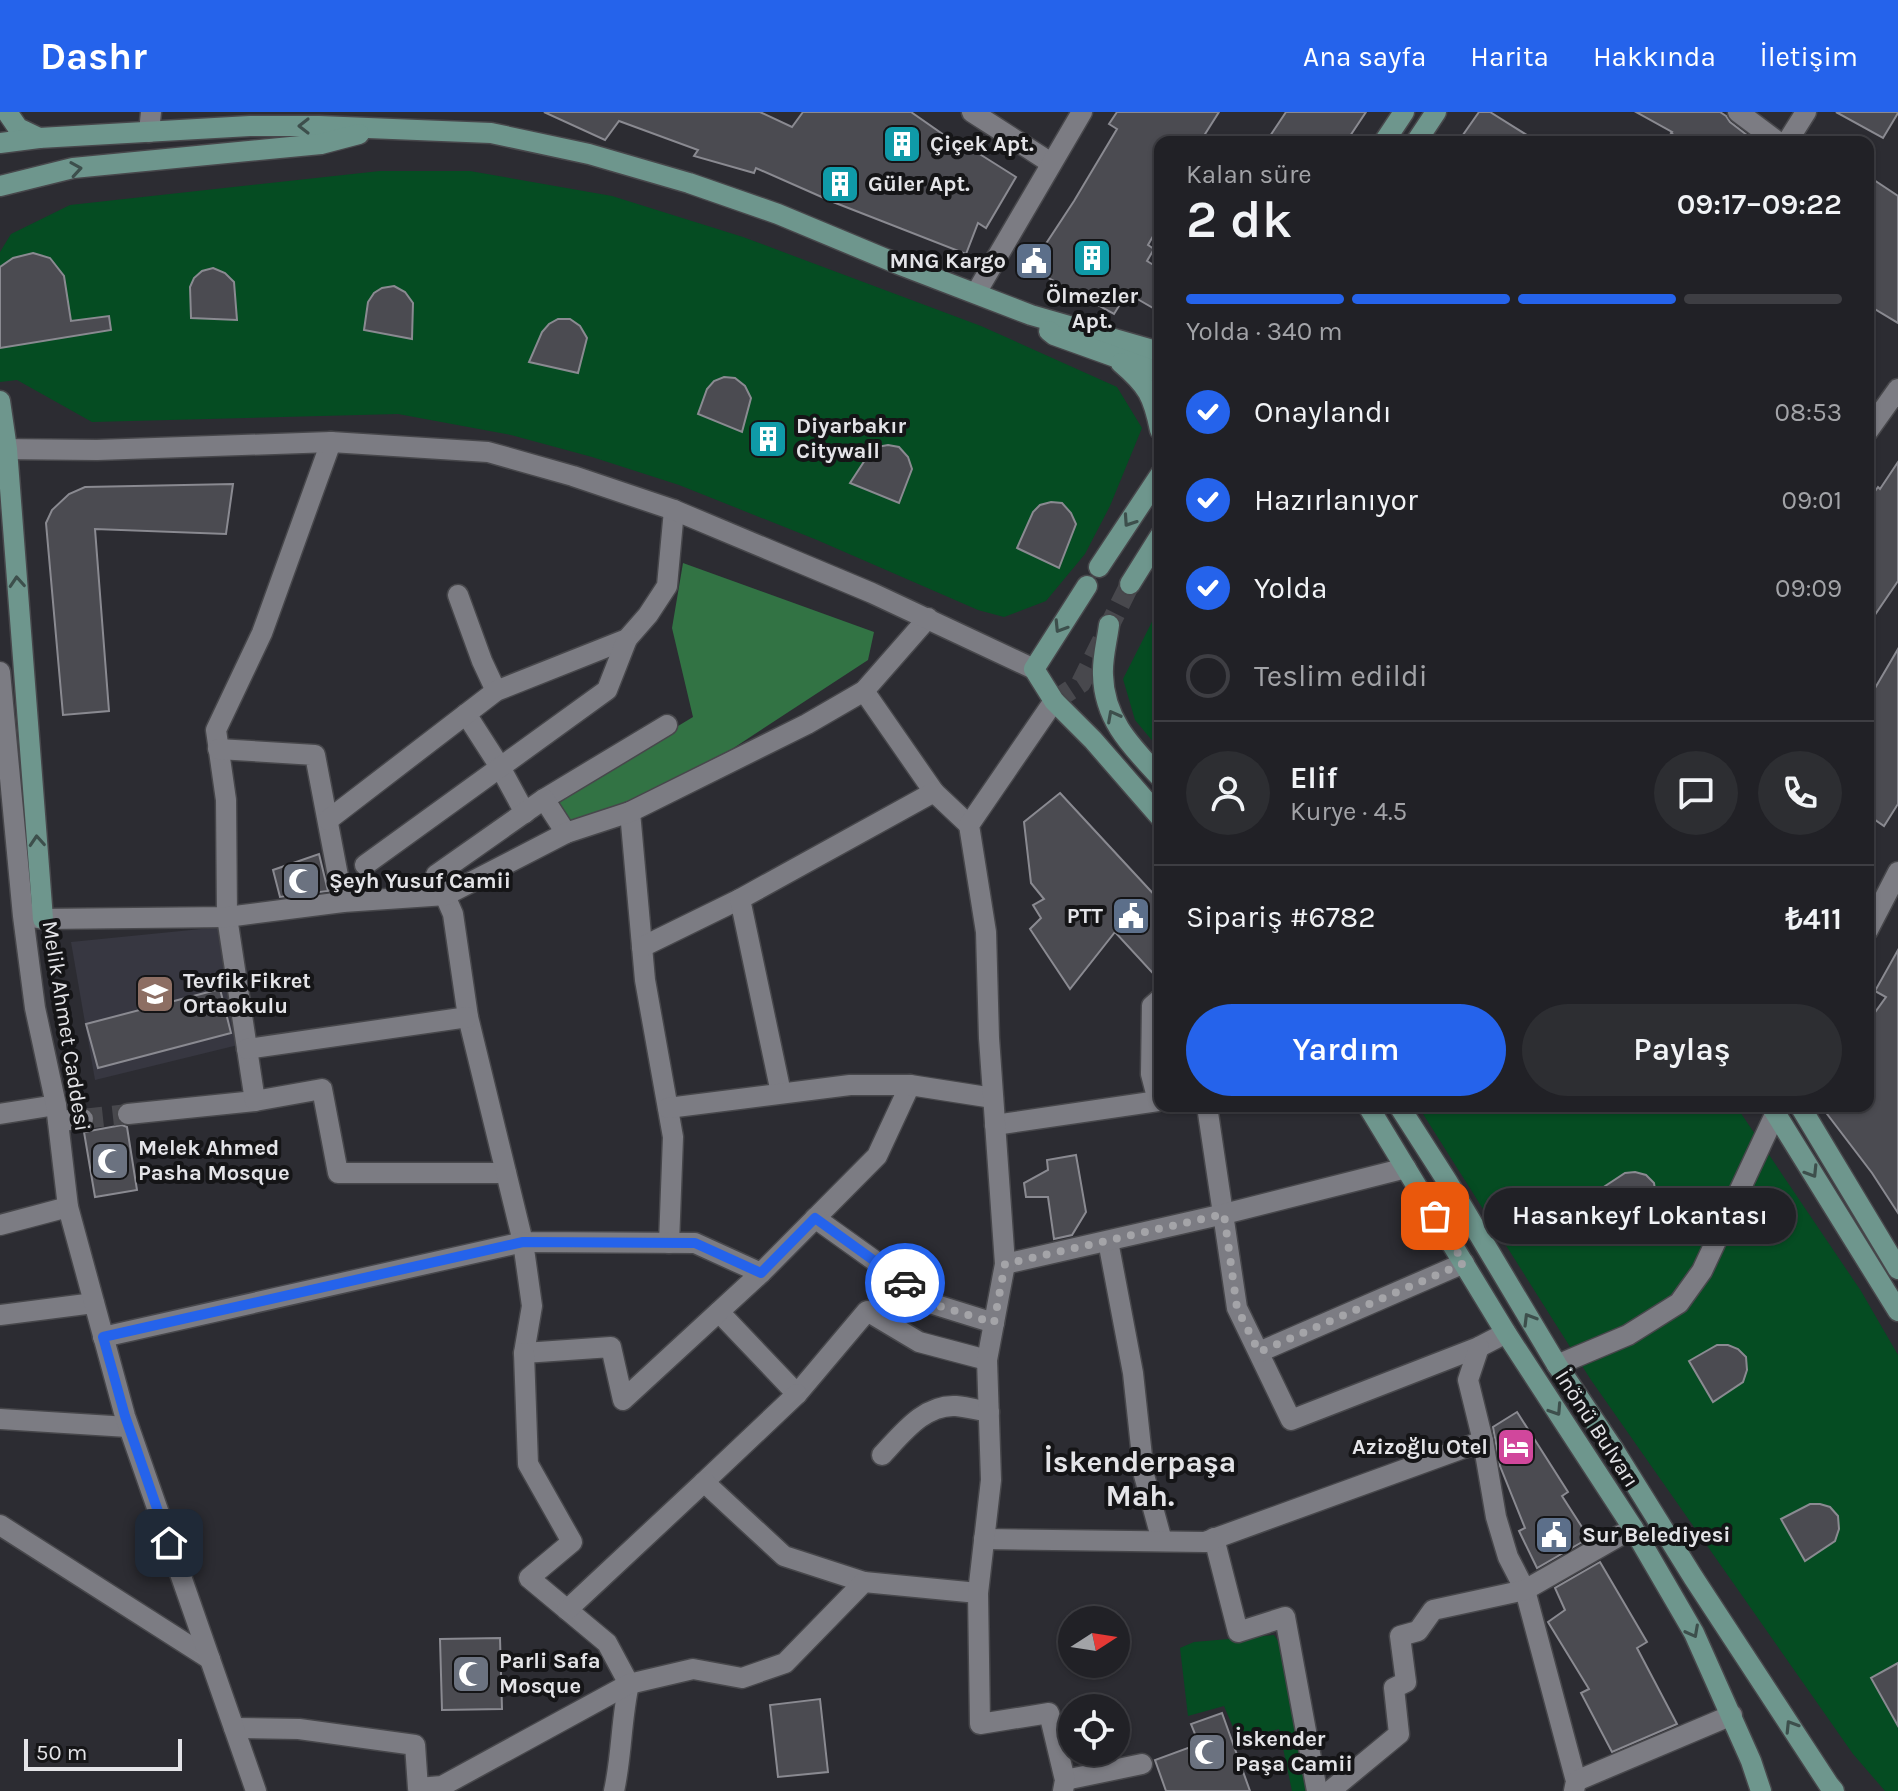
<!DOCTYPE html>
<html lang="tr">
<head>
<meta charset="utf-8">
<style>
	body { margin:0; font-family:Karla,sans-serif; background:#2d2e32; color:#f1f3f6; height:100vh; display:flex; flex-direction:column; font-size:30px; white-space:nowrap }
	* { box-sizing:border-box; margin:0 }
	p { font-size:26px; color:#a2a3a7 }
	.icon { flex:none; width:44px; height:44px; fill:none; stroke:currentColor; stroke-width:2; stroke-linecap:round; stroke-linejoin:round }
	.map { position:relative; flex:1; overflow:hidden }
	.drawer { position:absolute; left:1154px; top:24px; width:720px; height:976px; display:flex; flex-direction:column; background:#212126; border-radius:16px; box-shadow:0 2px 6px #0004,0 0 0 2px #3e3e43 }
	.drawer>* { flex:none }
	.needle { width:52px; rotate:78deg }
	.buttons { position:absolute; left:1058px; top:1494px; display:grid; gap:16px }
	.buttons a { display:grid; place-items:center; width:72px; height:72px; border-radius:50%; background:#212126; box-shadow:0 2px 6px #0004,0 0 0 2px #3e3e43; font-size:40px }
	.scale { position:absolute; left:24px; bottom:20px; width:158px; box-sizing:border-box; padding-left:8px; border:4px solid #e4e4e8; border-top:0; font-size:22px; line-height:28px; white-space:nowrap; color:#e4e4e8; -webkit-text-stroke:6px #151517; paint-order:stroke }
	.pin { position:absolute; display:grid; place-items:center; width:68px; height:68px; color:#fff; margin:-34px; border-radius:16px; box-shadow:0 4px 12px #0006 }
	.courier { position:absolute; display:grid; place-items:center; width:80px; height:80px; margin:-40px; border:6px solid #2563eb; border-radius:50%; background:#fff; color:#222; box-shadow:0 2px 10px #0007 }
	.bubble { position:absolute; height:56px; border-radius:28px; background:#212126; box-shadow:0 2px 6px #0004,0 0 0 2px #3e3e43; font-size:26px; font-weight:600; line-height:56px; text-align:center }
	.summary em { font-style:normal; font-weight:600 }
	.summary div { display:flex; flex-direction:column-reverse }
	.summary { display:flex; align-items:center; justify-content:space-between; height:136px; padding:0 32px }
	h1 { font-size:52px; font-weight:600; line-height:60px }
	.bar { display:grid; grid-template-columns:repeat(4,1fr); gap:12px 8px; align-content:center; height:96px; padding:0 32px }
	.bar i { height:10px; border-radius:6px; background:#3e3e43 }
	.bar .on { background:#2563eb }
	.bar p { grid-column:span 4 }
	.line { display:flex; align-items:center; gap:20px; padding:0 32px; border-top:2px solid #3e3e43 }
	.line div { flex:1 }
	.round { display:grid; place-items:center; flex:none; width:84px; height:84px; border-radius:42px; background:#2d2e32 }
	ol { padding:0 32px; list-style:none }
	li { display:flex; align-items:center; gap:24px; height:88px }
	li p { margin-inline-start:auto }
	li .icon { padding:8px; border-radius:50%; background:#2563eb; color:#fff; stroke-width:4 }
	li:last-child { color:#a2a3a7 }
	li i { width:44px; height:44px; border:4px solid #3e3e43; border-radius:50% }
	.cta { display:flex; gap:16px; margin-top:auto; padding:16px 32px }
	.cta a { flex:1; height:92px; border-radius:48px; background:#2563eb; color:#fff; font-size:32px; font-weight:600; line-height:92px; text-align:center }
	.cta a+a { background:#2d2e32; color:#f1f3f6 }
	header { display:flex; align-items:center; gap:48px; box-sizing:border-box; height:112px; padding:0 40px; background:#2563eb; color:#fff }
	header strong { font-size:38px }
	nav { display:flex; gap:44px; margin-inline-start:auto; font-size:28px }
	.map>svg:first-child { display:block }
</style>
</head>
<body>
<header>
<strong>Dashr</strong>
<nav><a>Ana sayfa</a><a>Harita</a><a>Hakkında</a><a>İletişim</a></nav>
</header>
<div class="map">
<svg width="1898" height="1679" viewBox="0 0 1898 1679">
	<rect width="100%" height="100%" fill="#2c2c32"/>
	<polygon fill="#373741" points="221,815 238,933 95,968 71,830"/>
	<g fill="#054c22">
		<polygon points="380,59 470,59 612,84 743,125 981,214 1117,275 1142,316 1110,394 1085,442 1046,489 1004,505 978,498 817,428 679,373 592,345 511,323 398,302 92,310 17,268 0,270 0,140 11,122 70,93"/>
		<polygon points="1160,494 1160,638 1135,608 1123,567"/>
		<polygon points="1418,994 1736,994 1861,1179 1898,1243 1898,1679 1885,1679 1853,1642 1591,1268"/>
		<polygon points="1274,1523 1280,1532 1310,1679 1292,1679 1279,1617 1238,1627 1224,1594 1188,1604 1180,1536 1194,1530"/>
	</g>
	<polygon fill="#327344" points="683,451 874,520 868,548 732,637 623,694 569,711 557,687 693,605 672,516"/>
	<g fill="#4b4b51" stroke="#8a8a91" stroke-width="2">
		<polygon points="544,0 760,0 792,15 803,0 911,0 957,32 959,29 1016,65 986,116 978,111 966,142 833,90 756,56 754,61 694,44 698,38 619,9 605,28"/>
		<polygon points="1117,0 1219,0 1200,30 1160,30 1160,112 1148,133 1154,137 1147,149 1160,157 1160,200 1127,181 1114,202 1030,156 1074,89 1117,17 1109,12"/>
		<polygon points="1286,0 1366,0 1346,30 1266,30"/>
		<polygon points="1479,0 1490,0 1538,30 1458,30"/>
		<polygon points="1636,0 1720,0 1726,4 1730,10 1756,30 1684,30 1671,21 1672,20"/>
		<polygon points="1836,0 1898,0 1898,1 1883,26"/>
		<polygon points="1868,64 1898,84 1898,211 1868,193"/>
		<polygon points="33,141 50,146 64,164 71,209 109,204 111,218 0,236 0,155 13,146"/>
		<polygon points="213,156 225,161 234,170 237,208 191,206 190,175 194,166 202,159"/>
		<polygon points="394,174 405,180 413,191 412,227 364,218 368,190 374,181 382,176"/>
		<polygon points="558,207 570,207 580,214 587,226 578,261 529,250 542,220 549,212"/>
		<polygon points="724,265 735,266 745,274 751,286 742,320 698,302 707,277 714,269"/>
		<polygon points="888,333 899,335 908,345 912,357 899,391 850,371 869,342 877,335"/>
		<polygon points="1898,350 1898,469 1868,513 1868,389 1878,375 1880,377"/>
		<polygon points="233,372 226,422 95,417 109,599 63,603 46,411 52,398 69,382 85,375"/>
		<polygon points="1051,390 1062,391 1071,401 1076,412 1059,456 1017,436 1033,400 1040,393"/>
		<polygon points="1898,537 1898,692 1884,714 1868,703 1868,588"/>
		<polygon points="1060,681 1160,789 1160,869 1115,820 1070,877 1030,817 1041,806 1033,793 1044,787 1031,771 1024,710"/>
		<polygon points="319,742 328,779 280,785 273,758"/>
		<polygon points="1898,838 1898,1101 1872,1061 1821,994 1868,994 1868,910 1886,885 1875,879"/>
		<polygon points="220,877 231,921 98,956 86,912"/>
		<polygon points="122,1013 127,1015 137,1078 95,1085 84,1020"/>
		<polygon points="1076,1043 1086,1100 1072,1123 1054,1127 1048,1085 1026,1085 1024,1071 1048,1058 1047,1048"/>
		<polygon points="1635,1060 1646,1063 1654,1071 1656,1084 1653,1096 1612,1121 1590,1084 1625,1061"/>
		<polygon points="1717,1233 1728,1233 1738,1237 1746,1245 1747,1258 1743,1270 1713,1290 1689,1249"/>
		<polygon points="1517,1300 1568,1380 1562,1384 1589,1426 1537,1456 1519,1419 1525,1416 1500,1354 1493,1315"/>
		<polygon points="1810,1392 1820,1392 1830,1395 1838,1404 1839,1417 1835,1429 1805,1449 1781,1407"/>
		<polygon points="1600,1450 1647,1530 1637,1536 1677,1612 1612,1640 1581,1581 1589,1577 1548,1510 1565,1498 1555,1476"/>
		<polygon points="500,1526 502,1597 442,1598 440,1527"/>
		<polygon points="1898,1551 1898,1614 1871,1566"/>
		<polygon points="820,1587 828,1660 778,1665 770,1593"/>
		<polygon points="1222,1601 1250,1679 1166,1679 1155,1648 1199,1632 1191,1612"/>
	</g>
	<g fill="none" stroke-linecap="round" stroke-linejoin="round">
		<polyline stroke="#48484d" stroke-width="20" stroke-dasharray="20 10" stroke-linecap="butt" points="83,1007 128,1002"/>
		<polyline stroke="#48484d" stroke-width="20" stroke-dasharray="20 10" stroke-linecap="butt" points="1054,589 1081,571 1130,472"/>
		<g stroke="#47474b" stroke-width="23">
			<g id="pedestrian">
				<polyline points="128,1002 255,989"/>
				<polyline points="58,1009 83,1007"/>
			</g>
		</g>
		<g stroke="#47474b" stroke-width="23">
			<g id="minor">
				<polyline points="972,0 1051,51"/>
				<polyline points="149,20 151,0"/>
				<polyline points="1787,30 1806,0"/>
				<polyline points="976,181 1082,0"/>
				<polyline points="1868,319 1898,277"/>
				<polyline points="331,330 262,521 216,618 226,688 227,805 255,989 322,977 338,1061 506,1061"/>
				<polyline points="458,483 482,549 496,579"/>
				<polyline points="864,579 934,680"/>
				<polyline points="466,602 500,655 525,701"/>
				<polyline points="218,637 315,643 343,790"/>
				<polyline points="544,687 667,613"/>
				<polyline points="630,700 645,868 673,1025 669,1131"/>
				<polyline points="328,708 496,579 627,527 648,503 667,474 674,398"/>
				<polyline points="566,721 544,687 436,763 453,802 468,905 523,1130 695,1131 761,1161 877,1044 910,973"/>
				<polyline points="365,753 607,578 627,527"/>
				<polyline points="26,804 43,807 227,805 343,790 446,783 566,721 630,700 807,612 864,579 928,506"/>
				<polyline points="1868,818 1898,760"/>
				<polyline points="642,835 740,787"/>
				<polyline points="247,937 468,905"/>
				<polyline points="781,981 740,787 934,680 969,713"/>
				<polyline points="1207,994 1237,1196 1291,1308 1479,1235 1506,1221"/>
				<polyline points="668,996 850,973 910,973 993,986"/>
				<polyline points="0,1002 56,993"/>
				<polyline points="995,1013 1158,989 1151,962 1152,894 1160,887"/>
				<polyline points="815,1106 889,1159 933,1192 994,1211"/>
				<polyline points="0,1113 68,1095"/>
				<polyline points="1108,1129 1133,1261 1144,1363 1162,1429"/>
				<polyline points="1005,1152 1224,1102 1406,1056"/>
				<polyline points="719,1200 797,1282 867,1199 919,1230 987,1248"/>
				<polyline points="0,1203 94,1191"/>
				<polyline points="103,1225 523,1130 532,1194 524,1241 611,1235 623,1288 761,1161"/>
				<polyline points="1479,1235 1468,1268 1483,1329 1496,1405 1508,1445 1525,1478 1576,1669 1574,1679"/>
				<polyline points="1259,1240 1464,1151"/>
				<path d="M524 1241 528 1352 572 1430 529 1466 607 1531 629 1572C621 1607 622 1643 614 1679"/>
				<polyline points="1557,1253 1628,1223 1679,1191 1702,1159 1779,994"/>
				<polyline points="0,1307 128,1315"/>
				<path d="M882 1343C902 1322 924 1292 956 1294 967 1295 978 1298 989 1300"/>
				<polyline points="704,1370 797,1282"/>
				<polyline points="0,1413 210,1547"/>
				<polyline points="1214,1426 1238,1520 1285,1505 1317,1679"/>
				<polyline points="984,1427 1205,1430 1483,1329"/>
				<polyline points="567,1498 704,1370 784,1444 864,1470"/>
				<polyline points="234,1616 299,1617 415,1633 418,1676 442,1674 629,1572 693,1557 742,1566 785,1551 864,1470 978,1481"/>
				<polyline points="1065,1668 1142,1652"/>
				<polyline points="1576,1669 1732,1603"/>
				<polyline points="1330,1679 1399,1622 1394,1576 1406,1570 1400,1524 1418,1519 1433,1498 1525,1478 1633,1416"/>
			</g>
		</g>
		<g stroke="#47474b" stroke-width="23">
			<g id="tertiary">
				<polyline points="1738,0 1778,30"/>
				<polyline points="0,337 97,338 331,330 488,340 573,364 674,398 872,481 1034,557"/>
				<polyline points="0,560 23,804 35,896 56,993 68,1095 125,1304 256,1679"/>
				<polyline points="1054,589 969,713 986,820 989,926 1005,1152 987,1248 991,1368 978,1481 980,1612 1049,1601 1065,1668 1063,1679"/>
			</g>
		</g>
		<g stroke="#47474b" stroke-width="23">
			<g id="secondary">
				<polyline points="7,0 18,16 39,26"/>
				<polyline points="1384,30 1404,0"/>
				<polyline points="1416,30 1436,0"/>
				<polyline points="0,31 39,26 250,14 319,14 491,21 589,42 689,71 778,102 898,152 1031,203 1160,240"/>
				<polyline points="0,74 73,56 321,32 359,22"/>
				<polyline points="1049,219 1054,223 1160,261"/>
				<path d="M1121 251C1148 274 1153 284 1160 318"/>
				<polyline points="0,289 7,337 43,807"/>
				<polyline points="1099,455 1160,363"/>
				<polyline points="1130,472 1160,424"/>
				<polyline points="1087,474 1034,557 1054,589 1093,628 1160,705"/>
				<path d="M1109 513C1107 529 1102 547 1103 563 1104 608 1132 635 1160 665"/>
				<polyline points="1368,994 1506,1221 1633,1416 1694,1521 1751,1649 1761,1679"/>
				<polyline points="1399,994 1447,1069 1557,1253 1614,1338 1693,1465 1829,1673 1834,1679"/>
				<polyline points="1771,994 1898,1199"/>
				<polyline points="1800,994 1898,1157"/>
			</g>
		</g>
		<use href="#pedestrian" stroke="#7c7c83" stroke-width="20"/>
		<use href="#minor" stroke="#7c7c83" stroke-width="20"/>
		<use href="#tertiary" stroke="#7c7c83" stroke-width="20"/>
		<use href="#secondary" stroke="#6e968d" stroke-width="20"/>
	</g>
	<defs><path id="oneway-chevron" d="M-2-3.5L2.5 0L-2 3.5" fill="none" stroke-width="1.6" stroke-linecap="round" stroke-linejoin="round" transform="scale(2)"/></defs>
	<g stroke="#3d4f4c">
		<use href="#oneway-chevron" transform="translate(304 14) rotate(180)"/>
		<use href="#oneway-chevron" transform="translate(76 57) rotate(-9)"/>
		<use href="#oneway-chevron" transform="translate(1129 409) rotate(124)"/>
		<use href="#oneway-chevron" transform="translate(17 470) rotate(-94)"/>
		<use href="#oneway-chevron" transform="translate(1060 515) rotate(122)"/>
		<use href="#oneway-chevron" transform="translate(1113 604) rotate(-118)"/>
		<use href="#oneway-chevron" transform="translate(37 729) rotate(-94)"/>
		<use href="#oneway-chevron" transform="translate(1812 1060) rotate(58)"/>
		<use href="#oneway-chevron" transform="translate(1529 1207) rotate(-121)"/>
		<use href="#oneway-chevron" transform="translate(1556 1298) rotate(57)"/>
		<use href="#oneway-chevron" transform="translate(1693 1520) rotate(62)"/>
		<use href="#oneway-chevron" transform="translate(1791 1614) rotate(-122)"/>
	</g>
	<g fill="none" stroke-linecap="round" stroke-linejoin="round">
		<polyline stroke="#a4a4a8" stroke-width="8" stroke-dasharray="0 14.4" points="905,1171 933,1192 994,1211 1005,1152 1224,1102 1237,1196 1259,1240 1464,1151 1435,1104"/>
		<polyline stroke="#2563eb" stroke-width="10" points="169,1431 125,1304 103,1225 523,1130 695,1131 761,1161 815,1106 905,1171"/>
	</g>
	<defs>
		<g id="building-square" transform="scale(2)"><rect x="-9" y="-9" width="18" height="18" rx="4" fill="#0f9aa8" stroke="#151517"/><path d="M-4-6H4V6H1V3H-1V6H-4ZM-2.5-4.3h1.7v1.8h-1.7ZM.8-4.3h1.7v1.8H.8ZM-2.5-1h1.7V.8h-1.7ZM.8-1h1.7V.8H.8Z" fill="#fff"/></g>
		<g id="civic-square" transform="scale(2)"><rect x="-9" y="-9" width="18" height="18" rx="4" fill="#5c6f8a" stroke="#151517"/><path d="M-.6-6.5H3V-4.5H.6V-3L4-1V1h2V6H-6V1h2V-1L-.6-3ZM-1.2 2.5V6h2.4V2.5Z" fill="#fff"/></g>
		<g id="mosque-square" transform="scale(2)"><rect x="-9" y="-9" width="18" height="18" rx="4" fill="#6b7280" stroke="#151517"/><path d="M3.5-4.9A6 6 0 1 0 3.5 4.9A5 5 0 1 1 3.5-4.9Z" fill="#fff"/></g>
		<g id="school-square" transform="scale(2)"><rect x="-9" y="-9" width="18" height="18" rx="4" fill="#8d6e63" stroke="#151517"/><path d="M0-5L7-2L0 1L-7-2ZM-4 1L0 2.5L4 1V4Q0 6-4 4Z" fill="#fff"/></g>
		<g id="hotel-square" transform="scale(2)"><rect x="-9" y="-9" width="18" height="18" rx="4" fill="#d1479c" stroke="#151517"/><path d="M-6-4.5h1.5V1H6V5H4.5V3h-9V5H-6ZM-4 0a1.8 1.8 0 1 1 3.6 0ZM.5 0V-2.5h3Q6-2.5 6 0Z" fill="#fff"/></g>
	</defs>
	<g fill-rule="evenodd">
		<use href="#building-square" x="902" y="32"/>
		<use href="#building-square" x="840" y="72"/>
		<use href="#building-square" x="1092" y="146"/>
		<use href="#civic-square" x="1034" y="149"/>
		<use href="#building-square" x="768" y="327"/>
		<use href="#mosque-square" x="301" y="769"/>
		<use href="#civic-square" x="1131" y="804"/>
		<use href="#school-square" x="155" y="882"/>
		<use href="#mosque-square" x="110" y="1049"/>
		<use href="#hotel-square" x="1516" y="1335"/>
		<use href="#civic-square" x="1554" y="1423"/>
		<use href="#mosque-square" x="471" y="1562"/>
		<use href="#mosque-square" x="1207" y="1640"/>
	</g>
	<g text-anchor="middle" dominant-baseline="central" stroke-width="8" stroke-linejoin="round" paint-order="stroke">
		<g font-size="22" font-weight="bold" fill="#e4e4e8" stroke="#151517" text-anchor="start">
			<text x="930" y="32">Çiçek Apt.</text>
			<text x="868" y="72">Güler Apt.</text>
			<text x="1006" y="149" text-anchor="end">MNG Kargo</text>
			<text x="1092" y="184" text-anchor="middle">Ölmezler<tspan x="1092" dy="25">Apt.</tspan></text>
			<text x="796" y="314">Diyarbakır<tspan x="796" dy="25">Citywall</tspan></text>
			<text x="329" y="769">Şeyh Yusuf Camii</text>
			<text x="1103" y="804" text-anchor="end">PTT</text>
			<text x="183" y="869">Tevfik Fikret<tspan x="183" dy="25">Ortaokulu</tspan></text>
			<text x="138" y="1036">Melek Ahmed<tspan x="138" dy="25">Pasha Mosque</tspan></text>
			<text x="1488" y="1335" text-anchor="end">Azizoğlu Otel</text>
			<text x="1582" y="1423">Sur Belediyesi</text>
			<text x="499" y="1549">Parli Safa<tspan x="499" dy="25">Mosque</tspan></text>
			<text x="1235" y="1627">İskender<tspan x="1235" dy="25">Paşa Camii</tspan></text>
		</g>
		<g font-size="22" fill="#e4e4e8" stroke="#151517">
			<text transform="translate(66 914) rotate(81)">Melik Ahmet Caddesi</text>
			<text transform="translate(1597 1317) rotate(57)">İnönü Bulvarı</text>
		</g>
		<g font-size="30" font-weight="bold" fill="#e4e4e8" stroke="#151517">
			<text x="1140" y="1350">İskenderpaşa<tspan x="1140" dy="34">Mah.</tspan></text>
		</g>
	</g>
</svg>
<div class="buttons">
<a><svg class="needle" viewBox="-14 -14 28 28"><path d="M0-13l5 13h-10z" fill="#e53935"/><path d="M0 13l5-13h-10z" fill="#a2a3a7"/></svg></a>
<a><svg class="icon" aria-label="locate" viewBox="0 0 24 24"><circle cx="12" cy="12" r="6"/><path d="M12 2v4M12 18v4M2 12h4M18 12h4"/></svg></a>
</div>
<div class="scale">50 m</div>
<div class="pin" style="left:1435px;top:1104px;background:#ea580c"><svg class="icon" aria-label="bag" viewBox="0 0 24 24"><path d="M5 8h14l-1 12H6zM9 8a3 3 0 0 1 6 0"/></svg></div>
<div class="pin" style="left:169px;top:1431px;background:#1f2937"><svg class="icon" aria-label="home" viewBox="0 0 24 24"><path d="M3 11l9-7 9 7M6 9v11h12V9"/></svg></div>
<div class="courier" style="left:905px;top:1171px"><svg class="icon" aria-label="car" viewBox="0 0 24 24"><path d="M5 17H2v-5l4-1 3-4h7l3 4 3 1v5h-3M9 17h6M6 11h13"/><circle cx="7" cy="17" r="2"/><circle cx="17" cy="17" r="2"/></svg></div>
<div class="bubble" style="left:1484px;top:1076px;width:312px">Hasankeyf Lokantası</div>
<section class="drawer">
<div class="summary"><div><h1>2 dk</h1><p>Kalan süre</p></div><em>09:17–09:22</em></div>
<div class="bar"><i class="on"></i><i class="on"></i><i class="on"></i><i></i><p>Yolda · 340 m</p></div>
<ol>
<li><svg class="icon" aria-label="check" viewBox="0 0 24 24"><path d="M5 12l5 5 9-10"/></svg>Onaylandı<p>08:53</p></li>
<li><svg class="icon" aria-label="check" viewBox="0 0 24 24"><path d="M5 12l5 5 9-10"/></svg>Hazırlanıyor<p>09:01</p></li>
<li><svg class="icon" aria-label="check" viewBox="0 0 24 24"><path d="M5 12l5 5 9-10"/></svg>Yolda<p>09:09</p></li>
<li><i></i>Teslim edildi</li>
</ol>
<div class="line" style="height:144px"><a class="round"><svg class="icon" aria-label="person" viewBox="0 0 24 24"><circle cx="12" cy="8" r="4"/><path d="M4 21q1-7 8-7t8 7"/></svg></a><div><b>Elif</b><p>Kurye · 4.5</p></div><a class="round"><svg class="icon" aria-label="chat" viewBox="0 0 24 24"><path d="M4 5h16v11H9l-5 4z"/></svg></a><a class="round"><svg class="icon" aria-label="phone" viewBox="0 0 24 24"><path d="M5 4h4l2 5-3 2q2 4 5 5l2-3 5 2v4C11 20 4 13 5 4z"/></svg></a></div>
<div class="line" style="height:104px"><div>Sipariş #6782</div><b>₺411</b></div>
<div class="cta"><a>Yardım</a><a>Paylaş</a></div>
</section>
</div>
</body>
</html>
